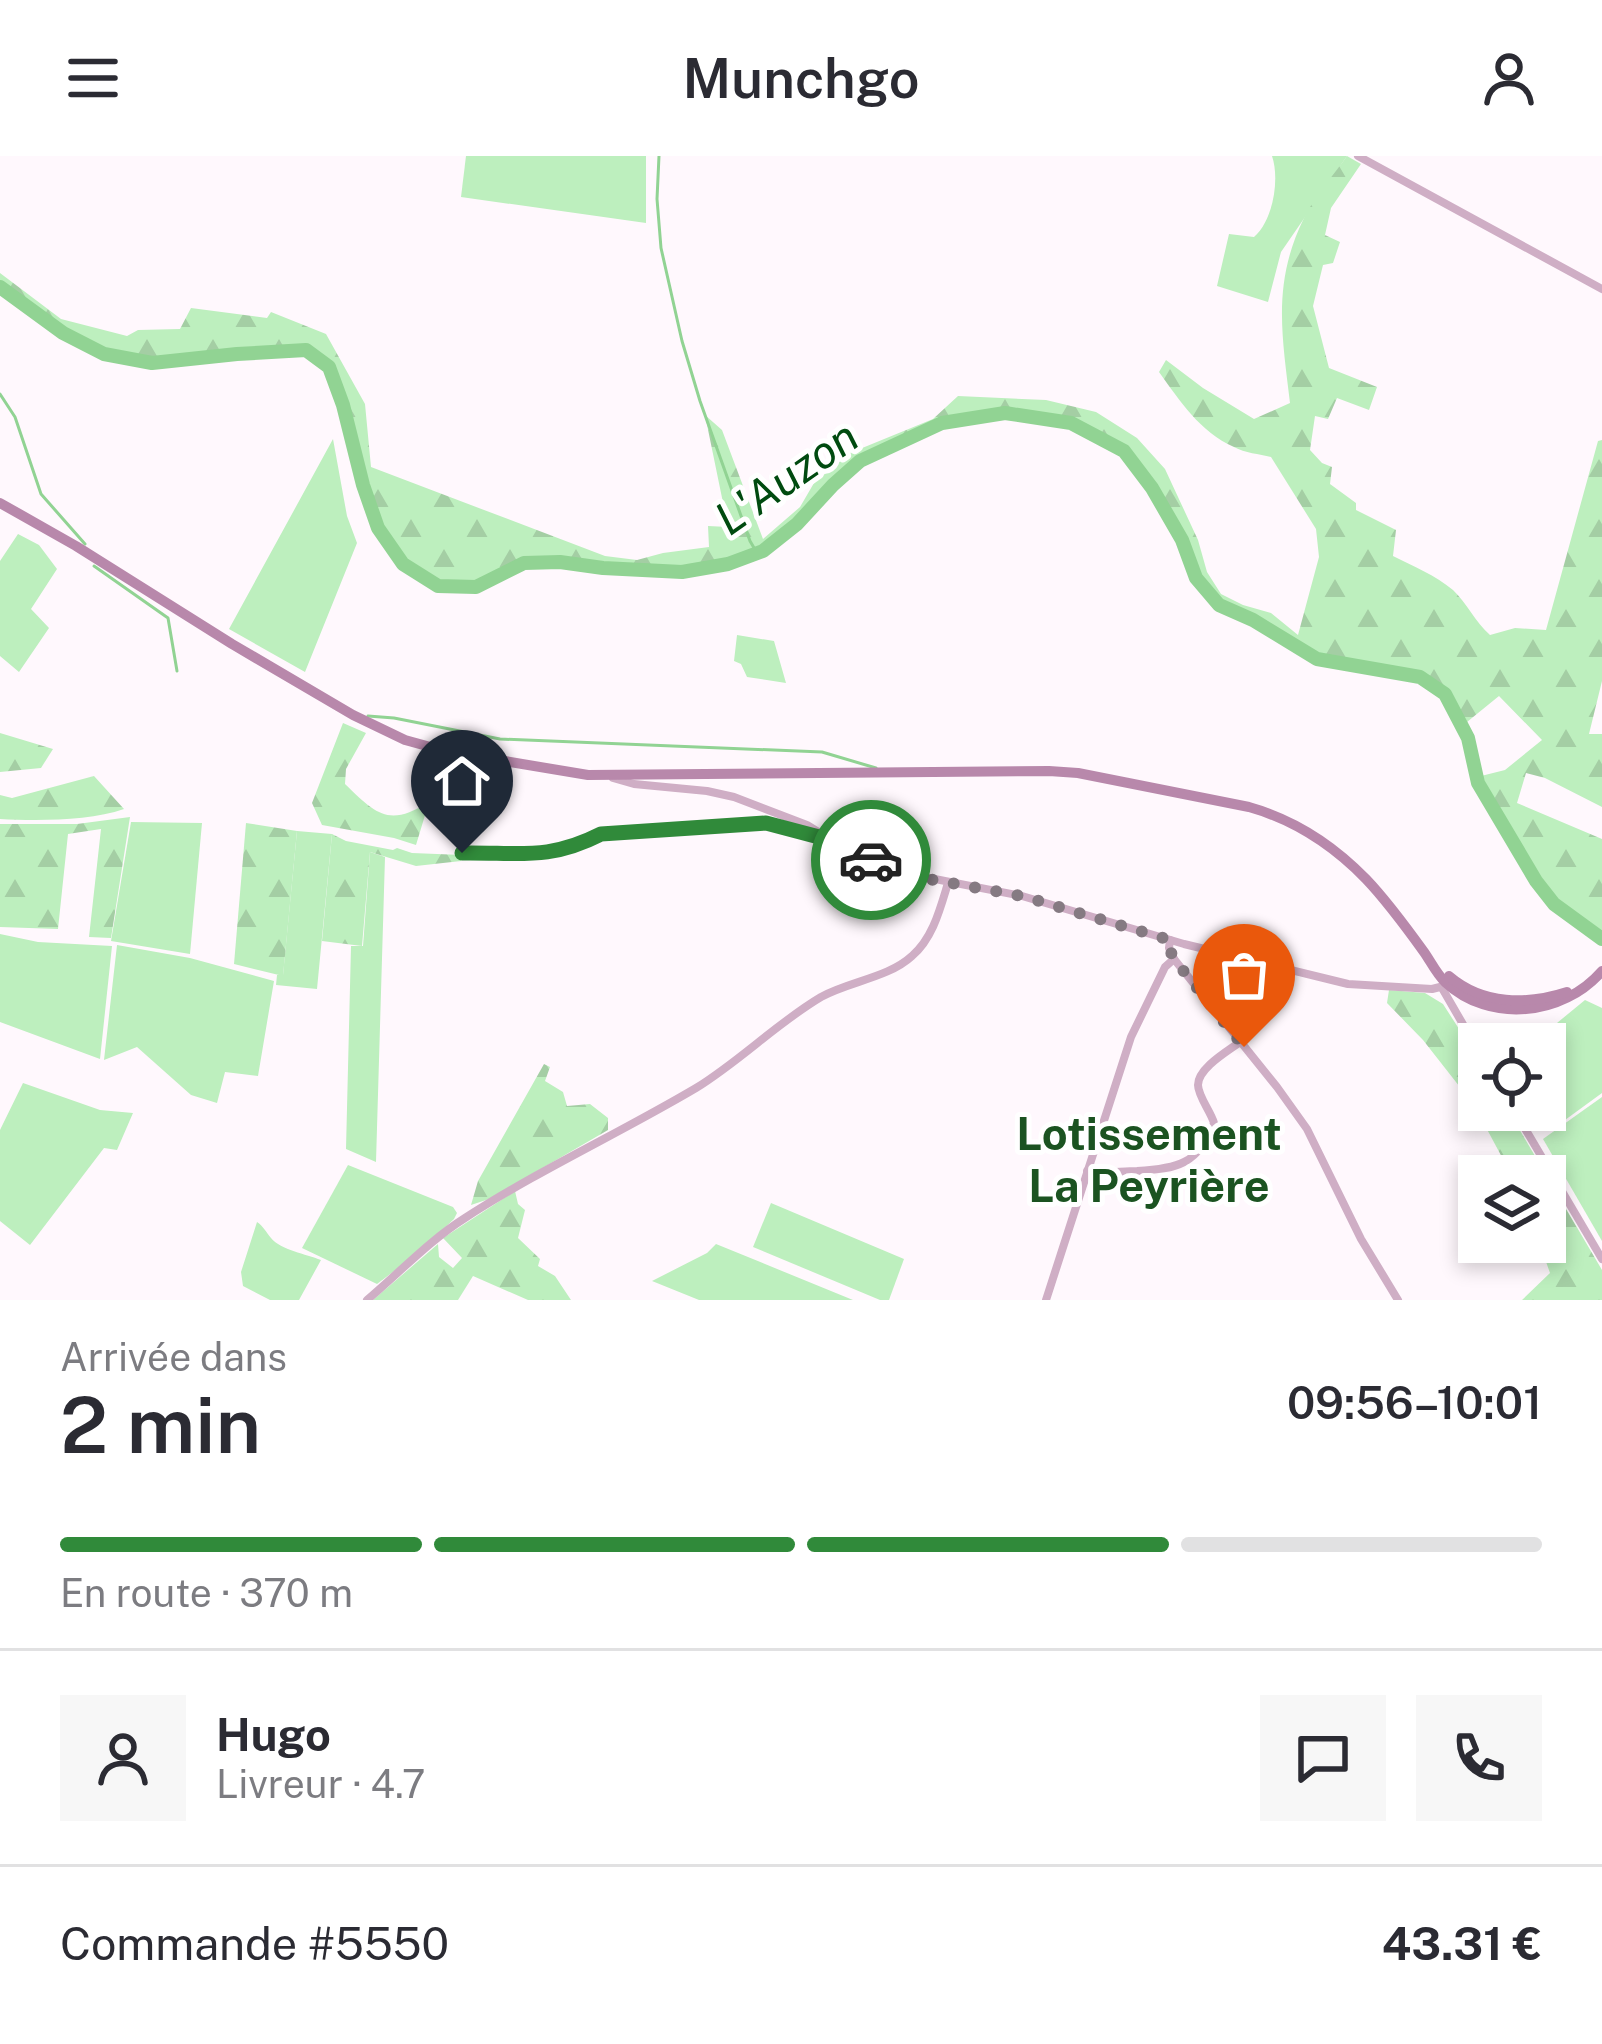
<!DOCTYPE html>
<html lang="fr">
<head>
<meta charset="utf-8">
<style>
	body { margin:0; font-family:"Public Sans",sans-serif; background:#f7f7f7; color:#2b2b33; height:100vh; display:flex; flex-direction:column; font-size:45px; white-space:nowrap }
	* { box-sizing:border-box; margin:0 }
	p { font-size:39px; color:#7c7c81 }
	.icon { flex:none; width:66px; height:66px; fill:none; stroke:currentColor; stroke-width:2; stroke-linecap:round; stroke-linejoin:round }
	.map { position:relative; height:1144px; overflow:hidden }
	.panel { display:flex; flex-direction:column; background:#fff; flex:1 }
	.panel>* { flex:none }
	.buttons { position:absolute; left:1458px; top:867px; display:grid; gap:24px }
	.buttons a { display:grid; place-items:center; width:108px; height:108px; border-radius:0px; background:#fff; box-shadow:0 6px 18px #0003; font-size:60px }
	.pin { position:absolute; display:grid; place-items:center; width:102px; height:102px; color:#fff; margin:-123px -51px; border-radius:50% 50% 50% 0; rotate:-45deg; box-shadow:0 0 12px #0007 }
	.pin .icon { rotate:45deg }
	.courier { position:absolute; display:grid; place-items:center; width:120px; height:120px; margin:-60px; border:9px solid #308a3a; border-radius:50%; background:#fff; color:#222; box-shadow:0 3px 15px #0007 }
	.overview em { font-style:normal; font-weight:600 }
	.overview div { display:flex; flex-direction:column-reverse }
	.overview { display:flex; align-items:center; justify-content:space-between; height:204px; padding:0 60px }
	h1 { font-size:78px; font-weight:600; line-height:90px }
	.bar { display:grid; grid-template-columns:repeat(4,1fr); gap:18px 12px; align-content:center; height:144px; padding:0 60px }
	.bar i { height:15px; border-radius:9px; background:#e1e1e2 }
	.bar .selected { background:#308a3a }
	.bar p { grid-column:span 4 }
	.line { display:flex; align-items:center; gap:30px; padding:0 60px; border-top:3px solid #e1e1e2 }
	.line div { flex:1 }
	.round { display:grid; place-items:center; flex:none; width:126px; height:126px; border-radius:0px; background:#f7f7f7 }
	header { display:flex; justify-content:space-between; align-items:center; height:156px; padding:0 60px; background:#fff; font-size:54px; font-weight:600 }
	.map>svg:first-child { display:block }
</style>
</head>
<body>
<header><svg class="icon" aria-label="menu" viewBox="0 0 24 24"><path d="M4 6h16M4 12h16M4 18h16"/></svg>Munchgo<svg class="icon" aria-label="person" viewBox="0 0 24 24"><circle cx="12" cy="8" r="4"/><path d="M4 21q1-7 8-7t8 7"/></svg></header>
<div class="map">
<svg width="1602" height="1144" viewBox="0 0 1602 1144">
	<defs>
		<pattern id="forest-firs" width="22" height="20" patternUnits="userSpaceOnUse" patternTransform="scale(3)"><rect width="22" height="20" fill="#bdefbe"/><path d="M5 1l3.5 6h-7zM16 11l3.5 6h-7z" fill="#a4cea4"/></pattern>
	</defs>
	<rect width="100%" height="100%" fill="#fff8fd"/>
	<g fill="#bdefbe">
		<polygon points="466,0 646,0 646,67 461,41"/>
		<path d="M1272 0H1347L1281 96 1268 146 1217 130 1229 78 1254 81C1273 65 1280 23 1272 0Z"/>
		<polygon points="333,283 347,360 357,387 305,516 229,473"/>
		<polygon points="18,378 39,389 57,413 31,453 49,472 19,516 0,500 0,405"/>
		<polygon points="737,479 774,485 786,527 747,521 741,508 734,505"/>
		<polygon points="131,666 202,667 190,798 111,785"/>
		<polygon points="297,675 332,678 317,833 276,829 277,819 283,819"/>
		<polygon points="370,696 385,701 376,1006 346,993 351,790 363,790"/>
		<polygon points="0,778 38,786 112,790 100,903 0,866"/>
		<polygon points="117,789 190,802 274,825 258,920 225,916 217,947 191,939 137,891 104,904"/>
		<polygon points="1585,844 1602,852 1602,937 1565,964 1545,937 1545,896 1551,903 1563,896 1557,867"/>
		<polygon points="23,927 100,954 133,957 117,994 104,992 30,1089 0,1065 0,974"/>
		<polygon points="1602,941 1602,1085 1543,983"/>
		<polygon points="348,1009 453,1051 457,1057 454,1063 418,1097 377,1128 302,1092"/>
		<polygon points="771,1047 904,1103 889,1144 880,1144 753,1091"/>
		<path d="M257 1066C263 1070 266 1076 271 1082 281 1094 306 1098 321 1104L299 1144H270L243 1130 241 1116Z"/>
		<polygon points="716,1088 853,1144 699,1144 652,1125 707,1097"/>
	</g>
	<g fill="url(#forest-firs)">
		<path d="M1347 0 1361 8 1331 52 1325 79 1340 86 1333 107 1323 109 1313 150 1329 212 1377 231 1369 254 1337 242 1328 263 1315 260 1310 294 1322 307 1332 311 1330 328 1356 347V354L1396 374 1393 400C1413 410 1435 419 1453 434 1467 447 1475 466 1490 479L1515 472 1546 474 1598 285 1602 284V525L1589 578H1602V651L1545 622 1526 617 1517 647 1602 683V776L1559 745 1531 708 1481 625V620L1505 614 1542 584 1499 540 1467 566 1448 534 1422 518 1317 499 1255 462 1221 445 1200 420 1184 381 1153 329 1126 293 1071 264 1005 254 940 265 859 303 795 366 761 393 726 405 682 413 602 409 561 403 525 404 476 427 439 426 405 405 380 371 364 328 345 247 330 211 307 192 151 204 105 197 63 174 0 129V117L61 163 127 180 138 174 180 173 191 152 267 162 271 156 326 178 365 248 371 311 605 400 637 404 663 397 709 391 708 370 728 371 705 259 722 274 763 383 800 351 814 327 850 297 933 263 958 240 1046 244 1096 256 1137 282 1165 313 1198 384 1207 416 1221 438 1243 449 1271 457 1298 479 1319 401 1316 373 1271 301C1259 298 1245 297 1234 291 1200 276 1180 245 1159 216L1166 204 1203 232 1254 263 1290 247C1282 179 1272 127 1304 62 1315 40 1333 20 1347 0Z"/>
		<path d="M343 567 366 577 346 613 345 628C377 659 389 671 429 646L416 689 394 682 322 669 312 647Z"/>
		<polygon points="0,577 53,593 41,612 0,616"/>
		<path d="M94 620 124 653C90 665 37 665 0 663V639L12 642Z"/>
		<polygon points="130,661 111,782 89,781 101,673 68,678 58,773 0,771 0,668 77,668"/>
		<polygon points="246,667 297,675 283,820 234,808"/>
		<polygon points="332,678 346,685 393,694 397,692 412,697 462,699 461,705 416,710 370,696 362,790 322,785"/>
		<polygon points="1389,834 1425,837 1443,848 1479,904 1479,954 1508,954 1602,1114 1602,1144 1522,1144 1550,1117 1539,1086 1545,1086 1545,1020 1512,1020 1474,949 1423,884 1387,847"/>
		<polygon points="544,908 550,911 545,925 563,936 567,950 590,948 608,962 608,974 489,1043 471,1049 478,1025"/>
		<polygon points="515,1035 518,1048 525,1054 518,1082 540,1103 538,1110 555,1120 571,1144 528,1144 473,1120 458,1144 373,1144 438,1088 439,1101 453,1112 462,1102 443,1082"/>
	</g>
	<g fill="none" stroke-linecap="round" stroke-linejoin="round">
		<g stroke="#91d393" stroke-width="3">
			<polyline points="659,0 657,43 661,92 682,185 700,245 750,385 757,397"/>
			<polyline points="0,238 15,261 41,338 85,388"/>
			<polyline points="94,410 168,462 177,515"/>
			<polyline points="368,560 394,562 500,583 822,596 876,612"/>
		</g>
		<polyline stroke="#91d393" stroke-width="14" points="0,131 63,177 104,198 152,207 237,198 306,194 329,211 343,249 363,329 378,372 403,408 438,430 476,431 524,407 560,406 603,412 682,416 728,408 763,395 797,368 833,329 860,305 942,267 1005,257 1071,267 1124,295 1152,332 1182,384 1196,422 1219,449 1253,464 1317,503 1420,521 1445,538 1468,582 1478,627 1536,725 1554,748 1602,783"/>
		<g stroke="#cfaec5" stroke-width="8">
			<polyline points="1358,0 1602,133"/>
			<polyline points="613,622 634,628 707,635 734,641 807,669 836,687 894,715 1022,740 1184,788 1348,828 1432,833 1448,829"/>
			<path d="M462 697C517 696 550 704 601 678L749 666 783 670 826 683"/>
			<polyline points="1170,784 1169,792 1174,803 1277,931 1307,973 1361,1083 1398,1144"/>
			<polyline points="1442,832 1479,896"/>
			<polyline points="1514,954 1602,1103"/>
			<path d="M1087 1015C1104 1018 1120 1015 1137 1015 1177 1013 1199 1008 1214 967 1211 956 1198 940 1198 929 1198 912 1228 895 1240 886"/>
			<path d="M367 1144C399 1117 430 1084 465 1062 539 1014 620 977 696 932 740 905 777 867 821 841 850 825 888 822 912 800 933 782 940 753 948 727"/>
			<polyline points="1046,1144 1131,881 1165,811 1174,803"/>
		</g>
		<g stroke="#b888ab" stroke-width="10">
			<path d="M0 347 76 390 232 488 353 559 405 584 445 595 588 619 1049 615 1078 617 1249 651C1295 664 1333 689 1366 723 1387 745 1406 771 1424 796 1431 806 1436 817 1445 826 1490 868 1563 860 1602 815"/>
			<path d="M1449 820C1483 849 1527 849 1567 836"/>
		</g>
	</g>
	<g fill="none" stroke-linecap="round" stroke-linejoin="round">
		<polyline stroke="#857a82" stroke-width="12" stroke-dasharray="0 21.6" points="871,704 912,720 1022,740 1170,784 1169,792 1174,803 1244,891"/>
		<path stroke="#308a3a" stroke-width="15" d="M462 697C519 696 548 705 601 678L766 667 819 681 871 704"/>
	</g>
	<g text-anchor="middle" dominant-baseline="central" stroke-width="10" stroke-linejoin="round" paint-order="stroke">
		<g font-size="45" font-style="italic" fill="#004b10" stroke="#fff">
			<text transform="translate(786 321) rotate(-35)">L'Auzon</text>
		</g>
		<g font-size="45" font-weight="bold" fill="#1b5321" stroke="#fff">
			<text x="1149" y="977">Lotissement<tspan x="1149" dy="52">La Peyrière</tspan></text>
		</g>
	</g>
</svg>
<div class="buttons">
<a><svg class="icon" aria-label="locate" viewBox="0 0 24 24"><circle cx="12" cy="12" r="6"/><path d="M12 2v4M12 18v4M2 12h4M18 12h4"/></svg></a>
<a><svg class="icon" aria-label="layers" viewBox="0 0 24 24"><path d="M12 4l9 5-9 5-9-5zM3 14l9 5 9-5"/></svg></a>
</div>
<div class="pin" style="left:1244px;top:891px;background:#ea580c"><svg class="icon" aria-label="bag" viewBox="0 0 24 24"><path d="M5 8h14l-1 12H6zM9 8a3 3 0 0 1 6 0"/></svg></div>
<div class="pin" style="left:462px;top:697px;background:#1f2937"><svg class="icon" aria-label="home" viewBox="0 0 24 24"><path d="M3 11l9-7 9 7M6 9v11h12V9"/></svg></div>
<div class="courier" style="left:871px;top:704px"><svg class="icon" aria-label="car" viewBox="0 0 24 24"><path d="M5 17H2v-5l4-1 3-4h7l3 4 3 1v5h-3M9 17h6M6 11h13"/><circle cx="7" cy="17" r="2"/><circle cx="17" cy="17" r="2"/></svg></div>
</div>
<section class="panel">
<div class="overview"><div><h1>2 min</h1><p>Arrivée dans</p></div><em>09:56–10:01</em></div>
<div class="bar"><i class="selected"></i><i class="selected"></i><i class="selected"></i><i></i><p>En route · 370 m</p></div>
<div class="line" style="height:216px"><a class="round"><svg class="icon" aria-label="person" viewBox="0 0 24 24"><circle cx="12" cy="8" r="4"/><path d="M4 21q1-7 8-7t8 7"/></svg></a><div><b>Hugo</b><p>Livreur · 4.7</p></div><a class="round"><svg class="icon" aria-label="chat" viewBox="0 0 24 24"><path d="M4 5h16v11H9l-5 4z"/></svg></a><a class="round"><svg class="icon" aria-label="phone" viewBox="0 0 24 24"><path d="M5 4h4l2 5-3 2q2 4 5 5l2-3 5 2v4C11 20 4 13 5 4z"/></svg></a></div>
<div class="line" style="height:156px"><div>Commande #5550</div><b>43.31 €</b></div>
</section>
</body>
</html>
